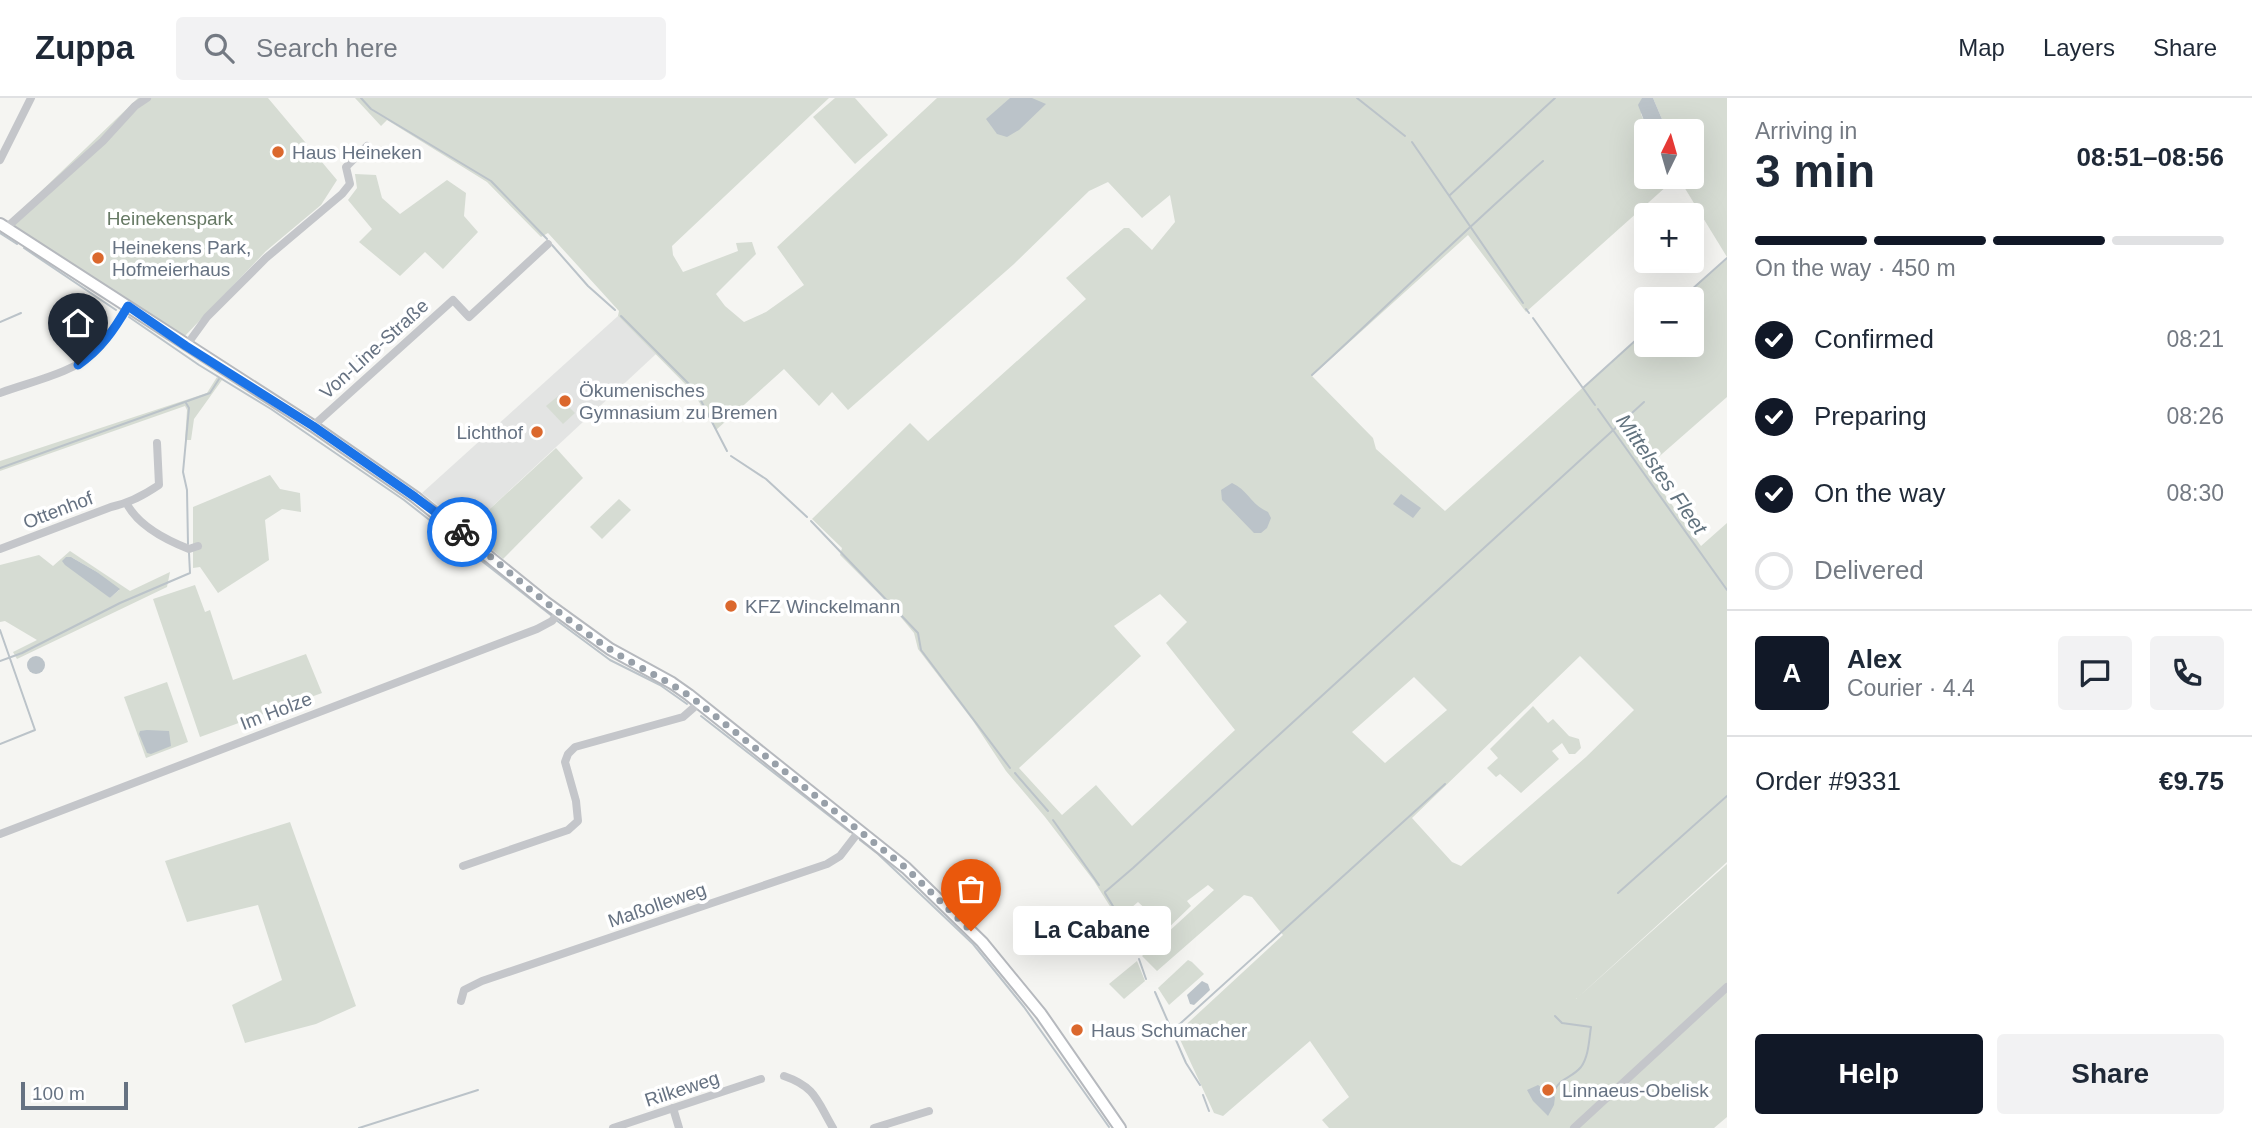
<!DOCTYPE html>
<html lang="en">
<head>
<meta charset="utf-8">
<style>
	body { margin:0; font-family:Helvetica,sans-serif; background:#f2f2f3; color:#1f2937; height:100vh; display:flex; flex-direction:column; font-size:26px; white-space:nowrap }
	* { box-sizing:border-box; margin:0 }
	p { font-size:23px; color:#747a83 }
	.icon { flex:none; width:38px; height:38px; fill:none; stroke:currentColor; stroke-width:2; stroke-linecap:round; stroke-linejoin:round }
	.map { position:relative; flex:1; overflow:hidden }
	.sheet { display:flex; flex-direction:column; background:#fff; width:525px }
	.sheet>* { flex:none }
	.needle { width:46px; rotate:5deg }
	.buttons { position:absolute; left:1634px; top:21px; display:grid; gap:14px }
	.buttons a { display:grid; place-items:center; width:70px; height:70px; border-radius:7px; background:#fff; box-shadow:0 7px 28px #0002; font-size:35px }
	.scale { position:absolute; left:21px; bottom:18px; width:107px; box-sizing:border-box; padding-left:7px; border:4px solid #667282; border-top:0; font-size:19px; line-height:24px; white-space:nowrap; color:#667282; -webkit-text-stroke:5px #fff; paint-order:stroke }
	.pin { position:absolute; display:grid; place-items:center; width:60px; height:60px; color:#fff; margin:-72px -30px; border-radius:50% 50% 50% 0; rotate:-45deg; box-shadow:0 0 7px #0007 }
	.pin .icon { rotate:45deg }
	.courier { position:absolute; display:grid; place-items:center; width:70px; height:70px; margin:-35px; border:5px solid #1a73e8; border-radius:50%; background:#fff; color:#222; box-shadow:0 2px 9px #0007 }
	.bubble { position:absolute; height:49px; border-radius:7px; background:#fff; box-shadow:0 7px 28px #0002; font-size:23px; font-weight:600; line-height:49px; text-align:center }
	.head em { font-style:normal; font-weight:600 }
	.head div { display:flex; flex-direction:column-reverse }
	.head { display:flex; align-items:center; justify-content:space-between; height:119px; padding:0 28px }
	h1 { font-size:46px; font-weight:600; line-height:52px }
	.bar { display:grid; grid-template-columns:repeat(4,1fr); gap:10px 7px; align-content:center; height:84px; padding:0 28px }
	.bar i { height:9px; border-radius:5px; background:#e0e1e3 }
	.bar .selected { background:#111827 }
	.bar p { grid-column:span 4 }
	.line { display:flex; align-items:center; gap:18px; padding:0 28px; border-top:2px solid #e0e1e3 }
	.line div { flex:1 }
	.round { display:grid; place-items:center; flex:none; width:74px; height:74px; border-radius:7px; background:#f2f2f3 }
	ol { padding:0 28px; list-style:none }
	li { display:flex; align-items:center; gap:21px; height:77px }
	li p { margin-inline-start:auto }
	li .icon { padding:7px; border-radius:50%; background:#111827; color:#fff; stroke-width:4 }
	li:last-child { color:#747a83 }
	li i { width:38px; height:38px; border:4px solid #e0e1e3; border-radius:50% }
	.cta { display:flex; gap:14px; margin-top:auto; padding:14px 28px }
	.cta a { flex:1; height:80px; border-radius:7px; background:#111827; color:#fff; font-size:28px; font-weight:600; line-height:80px; text-align:center }
	.cta a+a { background:#f2f2f3; color:#1f2937 }
	header { display:flex; align-items:center; gap:42px; box-sizing:border-box; height:98px; padding:0 35px; background:#fff; border-bottom:2px solid #e0e1e3 }
	header strong { font-size:33px }
	nav { display:flex; gap:38px; margin-inline-start:auto; font-size:24px }
	.search { width:490px; height:63px; background:#f2f2f3; display:flex; align-items:center; gap:18px; box-sizing:border-box; padding:0 24px; border-radius:7px; color:#747a83; font-size:26px }
	main { display:flex; flex:1; min-height:0 }
	.map>svg:first-child { display:block }
</style>
</head>
<body>
<header>
<strong>Zuppa</strong>
<div class="search"><svg class="icon" aria-label="search" viewBox="0 0 24 24"><circle cx="10" cy="10" r="6"/><path d="M15 15l6 6"/></svg>Search here</div>
<nav><a>Map</a><a>Layers</a><a>Share</a></nav>
</header>
<main>
<div class="map">
<svg width="1727" height="1030" viewBox="0 0 1727 1030">
	<rect width="100%" height="100%" fill="#f5f5f2"/>
	<polygon fill="#e3e4e3" points="618,218 656,256 468,431 422,395"/>
	<g fill="#d6dcd3" fill-rule="evenodd">
		<polygon points="138,0 268,0 337,82 321,107 266,153 183,240 8,125"/>
		<path d="M355 0H829L672 148 673 157 683 174 738 153 736 145 752 144 756 156 716 196 725 208 744 224 766 214 804 187 777 149 937 0H1642L1641 16 1648 33 1647 79H1677L1526 214 1468 137 1312 278 1373 340 1376 351 1445 413 1647 232V247H1692V201H1681L1727 160V299L1646 370 1701 448 1727 425V764L1576 901 1727 766V1019L1714 1030H1329L1322 1022 1349 999 1310 943 1223 1018 1214 1015 1177 935 1283 837 1252 799 1244 797 1157 873 1142 858 1214 792 1208 787 1187 803 1191 808 1161 837 1147 822 1152 817 1138 804 1118 821 1094 783 1045 719 1006 673 973 623 918 551 914 535 894 511 840 457 842 450 812 421 910 325 928 343 1086 201 1066 180 1124 130H1129L1152 152 1175 124 1170 97 1142 120 1108 84 1089 93 1014 166 848 312 832 294 819 308 784 271 716 332 693 294 618 218 619 213 548 135 541 139 487 84 387 22 381 28ZM1160 496 1187 524 1166 545 1235 632 1132 728 1096 687 1062 717 1019 670 1141 558 1114 528ZM1580 558 1634 612 1586 659 1461 768 1452 764 1412 720ZM1414 579 1447 612 1385 665 1352 634Z"/>
		<polygon points="835,0 855,0 888,37 855,66 813,19"/>
		<polygon points="1653,0 1727,0 1727,159 1678,79 1692,79 1692,33 1667,33"/>
		<polygon points="355,76 376,77 382,100 400,116 447,82 466,95 464,118 478,134 443,171 425,154 400,178 359,144 372,131 348,102 357,90"/>
		<polygon points="217,279 222,282 194,321 191,342 185,342 187,312 185,308 0,373 0,363 207,295"/>
		<polygon points="558,298 575,315 563,326 546,308"/>
		<polygon points="556,350 583,380 503,461 468,431"/>
		<polygon points="270,377 280,391 300,395 301,414 282,411 265,422 269,462 218,495 200,469 193,470 193,409"/>
		<polygon points="619,401 631,412 602,441 590,429"/>
		<path d="M70 453 130 493 170 474 167 489 17 561 13 554 37 542 5 523 0 524V467L39 457 53 468ZM71 459 97 474 119 492 110 500Z"/>
		<polygon points="195,487 205,514 210,512 233,582 306,556 322,595 200,639 153,501"/>
		<polygon points="167,584 188,644 146,660 124,599"/>
		<polygon points="1533,608 1548,625 1553,621 1569,638 1579,641 1581,650 1575,656 1569,656 1562,645 1552,653 1559,661 1521,695 1500,676 1496,679 1487,670 1498,660 1490,651"/>
		<polygon points="290,724 356,908 316,926 245,945 232,907 282,882 258,807 187,824 165,763"/>
		<polygon points="1188,862 1192,864 1204,876 1169,907 1158,890"/>
		<polygon points="1137,863 1145,883 1124,901 1109,886"/>
	</g>
	<g fill="#bbc3c9">
		<polygon points="1010,0 1032,0 1046,6 1019,32 1007,39 997,36 986,21"/>
		<polygon points="1642,0 1653,0 1667,33 1648,33 1638,7"/>
		<path d="M1232 385C1248 392 1250 406 1268 414L1271 420 1267 430 1261 435H1254L1222 402 1221 392Z"/>
		<polygon points="1401,396 1421,410 1413,420 1393,406"/>
		<polygon points="66,459 71,459 97,474 120,491 110,500 65,467 62,463"/>
		<circle cx="36" cy="567" r="9"/>
		<polygon points="147,632 169,633 171,648 151,656 147,655 139,636 140,633"/>
		<polygon points="1202,883 1208,886 1210,892 1194,907 1190,906 1187,897"/>
		<polygon points="1538,987 1555,999 1554,1007 1548,1018 1533,1003 1527,992"/>
	</g>
	<g fill="none" stroke-linecap="round" stroke-linejoin="round">
		<g stroke="#bbc3c9" stroke-width="2">
			<polyline points="361,0 371,11 491,83 547,141"/>
			<polyline points="1357,0 1405,38"/>
			<polyline points="1412,44 1523,205"/>
			<polyline points="1450,97 1555,0"/>
			<polyline points="0,135 17,146"/>
			<polyline points="552,147 588,188 615,212"/>
			<polyline points="24,150 116,212"/>
			<polyline points="1681,201 1727,160"/>
			<polyline points="1526,211 1529,215"/>
			<polyline points="621,218 696,293 727,353"/>
			<polyline points="129,219 199,267 271,311 404,402 552,518"/>
			<polyline points="1533,220 1595,307"/>
			<polyline points="0,224 21,215"/>
			<path d="M1312 277C1390 206 1464 132 1543 63"/>
			<polyline points="1584,289 1647,232"/>
			<polyline points="186,305 189,310 183,374 187,392 188,446"/>
			<polyline points="1598,311 1727,492"/>
			<polyline points="731,358 766,381 807,419"/>
			<polyline points="0,370 210,295 219,281"/>
			<polyline points="811,423 918,535 921,552 1010,670"/>
			<polyline points="556,522 610,562 660,587 687,606"/>
			<polyline points="0,532 35,632 0,646"/>
			<polyline points="0,563 22,555 120,505 190,475 189,455"/>
			<polyline points="701,618 850,734"/>
			<polyline points="1015,675 1048,713"/>
			<polyline points="1053,722 1099,787"/>
			<polyline points="860,742 878,756 973,846 1024,909 1109,1029"/>
			<polyline points="1105,794 1133,770 1644,304"/>
			<polyline points="1105,795 1119,818"/>
			<polyline points="1618,795 1727,698"/>
			<polyline points="1129,839 1131,844"/>
			<polyline points="1139,861 1146,881"/>
			<polyline points="1155,894 1186,965 1200,987"/>
			<polyline points="1172,933 1445,686"/>
			<polyline points="1203,997 1209,1013"/>
			<path d="M1552 997C1561 977 1570 982 1581 969 1589 958 1589 941 1591 929L1562 925 1555 918"/>
			<polyline points="359,1030 478,992"/>
		</g>
		<g stroke="#b6b9be" stroke-width="14">
			<polyline id="secondary" points="0,126 313,328 415,399 545,504 610,551 672,585 689,597 906,770 982,844 1041,916 1120,1030"/>
		</g>
		<g stroke="#c4c6ca" stroke-width="8">
			<polyline points="0,62 31,0"/>
			<polyline points="6,130 103,43 135,8 147,0"/>
			<polyline points="186,248 207,219 266,160 342,96 350,86 346,69 367,48"/>
			<path d="M0 295C29 284 74 275 96 253 109 240 118 224 128 208"/>
			<polyline points="313,328 453,202 469,219 548,146"/>
			<path d="M127 406C138 427 166 442 189 451L198 448"/>
			<path d="M0 451 111 409C130 405 144 397 159 387L157 345"/>
			<polyline points="0,736 537,531 552,523 559,514"/>
			<polyline points="463,768 568,732 578,723 576,703 565,664 568,656 575,649 683,619 699,605"/>
			<polyline points="461,903 464,892 482,883 827,766 840,758 860,732"/>
			<path d="M784 978C816 989 817 1003 833 1030"/>
			<polyline points="673,1010 679,1030"/>
			<polyline points="613,1030 761,981"/>
			<polyline points="874,1030 929,1013"/>
			<polyline points="1574,1030 1727,889"/>
		</g>
		<use href="#secondary" stroke="#fff" stroke-width="10"/>
	</g>
	<g fill="none" stroke-linecap="round" stroke-linejoin="round">
		<path stroke="#98a0a9" stroke-width="7" stroke-dasharray="0 12.6" d="M462 434C509 475 557 515 608 550 637 569 668 582 695 602L906 770 971 833"/>
		<path stroke="#1a73e8" stroke-width="9" d="M78 267C101 251 114 232 128 208L186 248 313 328 415 399 462 434"/>
	</g>
	<g fill="#db682d" stroke="#fff" stroke-width="2.5">
		<circle cx="278" cy="54" r="7"/>
		<circle cx="98" cy="160" r="7"/>
		<circle cx="565" cy="303" r="7"/>
		<circle cx="537" cy="334" r="7"/>
		<circle cx="731" cy="508" r="7"/>
		<circle cx="1077" cy="932" r="7"/>
		<circle cx="1548" cy="992" r="7"/>
	</g>
	<g text-anchor="middle" dominant-baseline="central" stroke-width="7" stroke-linejoin="round" paint-order="stroke">
		<g font-size="19" fill="#667282" stroke="#fff" text-anchor="start">
			<text x="292" y="54">Haus Heineken</text>
			<text x="112" y="149">Heinekens Park,<tspan x="112" dy="22">Hofmeierhaus</tspan></text>
			<text x="579" y="292">Ökumenisches<tspan x="579" dy="22">Gymnasium zu Bremen</tspan></text>
			<text x="523" y="334" text-anchor="end">Lichthof</text>
			<text x="745" y="508">KFZ Winckelmann</text>
			<text x="1091" y="932">Haus Schumacher</text>
			<text x="1562" y="992">Linnaeus-Obelisk</text>
		</g>
		<g font-size="19" fill="#667964" stroke="#fff">
			<text x="170" y="120">Heinekenspark</text>
		</g>
		<g font-size="19" fill="#667282" stroke="#fff">
			<text transform="translate(374 251) rotate(-42)">Von-Line-Straße</text>
			<text transform="translate(58 412) rotate(-21)">Ottenhof</text>
			<text transform="translate(276 613) rotate(-21)">Im Holze</text>
			<text transform="translate(657 807) rotate(-19)">Maßolleweg</text>
			<text transform="translate(682 991) rotate(-18)">Rilkeweg</text>
		</g>
		<g font-size="21" font-style="italic" fill="#62737f" stroke="#fff">
			<text transform="translate(1662 376) rotate(55)">Mittelstes Fleet</text>
		</g>
	</g>
</svg>
<div class="buttons">
<a><svg class="needle" viewBox="-14 -14 28 28"><path d="M0-13l5 13h-10z" fill="#e53935"/><path d="M0 13l5-13h-10z" fill="#747a83"/></svg></a>
<a>+</a>
<a>−</a>
</div>
<div class="scale">100 m</div>
<div class="pin" style="left:971px;top:833px;background:#ea580c"><svg class="icon" aria-label="bag" viewBox="0 0 24 24"><path d="M5 8h14l-1 12H6zM9 8a3 3 0 0 1 6 0"/></svg></div>
<div class="pin" style="left:78px;top:267px;background:#1f2937"><svg class="icon" aria-label="home" viewBox="0 0 24 24"><path d="M3 11l9-7 9 7M6 9v11h12V9"/></svg></div>
<div class="courier" style="left:462px;top:434px"><svg class="icon" aria-label="bike" viewBox="0 0 24 24"><circle cx="6" cy="16" r="4"/><circle cx="18" cy="16" r="4"/><path d="M6 16l4-8h5l3 8M10 8l3 8H6M13 5h3"/></svg></div>
<div class="bubble" style="left:1013px;top:808px;width:158px">La Cabane</div>
</div>
<section class="sheet">
<div class="head"><div><h1>3 min</h1><p>Arriving in</p></div><em>08:51–08:56</em></div>
<div class="bar"><i class="selected"></i><i class="selected"></i><i class="selected"></i><i></i><p>On the way · 450 m</p></div>
<ol>
<li><svg class="icon" aria-label="check" viewBox="0 0 24 24"><path d="M5 12l5 5 9-10"/></svg>Confirmed<p>08:21</p></li>
<li><svg class="icon" aria-label="check" viewBox="0 0 24 24"><path d="M5 12l5 5 9-10"/></svg>Preparing<p>08:26</p></li>
<li><svg class="icon" aria-label="check" viewBox="0 0 24 24"><path d="M5 12l5 5 9-10"/></svg>On the way<p>08:30</p></li>
<li><i></i>Delivered</li>
</ol>
<div class="line" style="height:126px"><b class="round" style="background:#111827;color:#fff">A</b><div><b>Alex</b><p>Courier · 4.4</p></div><a class="round"><svg class="icon" aria-label="chat" viewBox="0 0 24 24"><path d="M4 5h16v11H9l-5 4z"/></svg></a><a class="round"><svg class="icon" aria-label="phone" viewBox="0 0 24 24"><path d="M5 4h4l2 5-3 2q2 4 5 5l2-3 5 2v4C11 20 4 13 5 4z"/></svg></a></div>
<div class="line" style="height:91px"><div>Order #9331</div><b>€9.75</b></div>
<div class="cta"><a>Help</a><a>Share</a></div>
</section>
</main>
</body>
</html>
